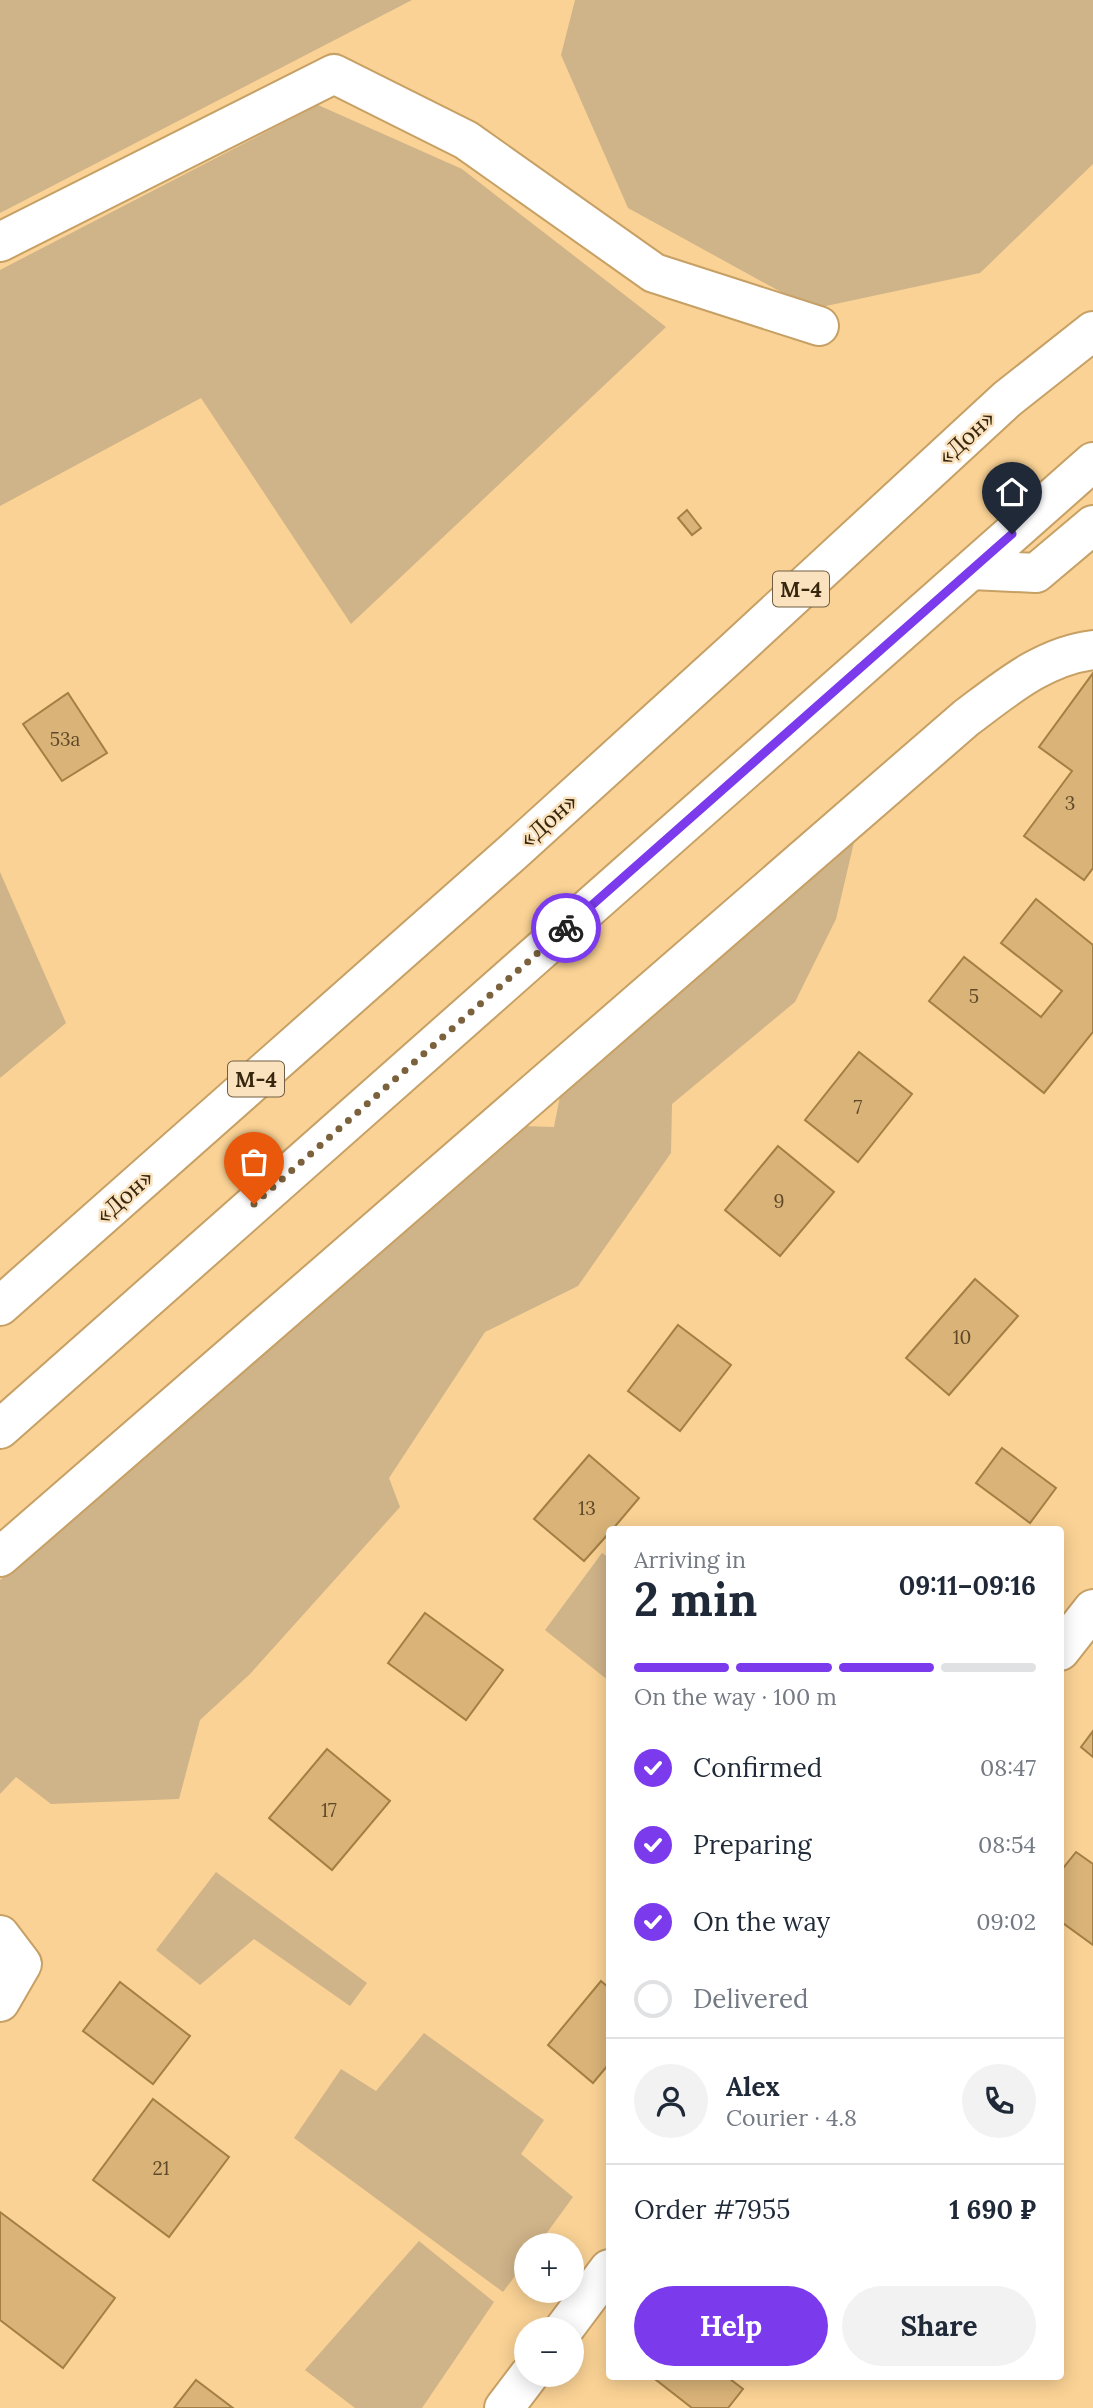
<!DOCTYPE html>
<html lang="en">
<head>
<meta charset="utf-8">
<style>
	body { margin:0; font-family:Lora,serif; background:#f2f2f3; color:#1f2937; height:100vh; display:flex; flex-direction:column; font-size:26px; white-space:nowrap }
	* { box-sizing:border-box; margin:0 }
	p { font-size:23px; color:#747a83 }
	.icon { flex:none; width:38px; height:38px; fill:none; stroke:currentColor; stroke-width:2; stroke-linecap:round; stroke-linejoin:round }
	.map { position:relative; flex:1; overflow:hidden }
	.sheet { position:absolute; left:606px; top:1526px; width:458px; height:854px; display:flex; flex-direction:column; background:#fff; border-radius:7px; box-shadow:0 4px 18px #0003 }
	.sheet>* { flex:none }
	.buttons { position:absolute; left:514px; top:2233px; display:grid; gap:14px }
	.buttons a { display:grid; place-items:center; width:70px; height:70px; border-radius:50%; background:#fff; box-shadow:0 4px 18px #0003; font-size:35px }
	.pin { position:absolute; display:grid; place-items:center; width:60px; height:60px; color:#fff; margin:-72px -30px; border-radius:50% 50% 50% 0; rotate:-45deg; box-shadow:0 0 7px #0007 }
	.pin .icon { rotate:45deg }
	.courier { position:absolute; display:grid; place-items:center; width:70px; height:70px; margin:-35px; border:5px solid #7c3aed; border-radius:50%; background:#fff; color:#222; box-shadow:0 2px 9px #0007 }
	.summary em { font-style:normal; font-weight:700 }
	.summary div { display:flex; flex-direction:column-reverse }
	.summary { display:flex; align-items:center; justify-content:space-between; height:119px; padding:0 28px }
	h1 { font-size:46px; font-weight:700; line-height:52px }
	.bar { display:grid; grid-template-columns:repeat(4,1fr); gap:10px 7px; align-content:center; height:84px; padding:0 28px }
	.bar i { height:9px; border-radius:5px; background:#e0e1e3 }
	.bar .current { background:#7c3aed }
	.bar p { grid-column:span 4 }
	.line { display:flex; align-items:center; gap:18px; padding:0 28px; border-top:2px solid #e0e1e3 }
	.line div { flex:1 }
	.round { display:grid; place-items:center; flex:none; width:74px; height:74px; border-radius:37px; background:#f2f2f3 }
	ol { padding:0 28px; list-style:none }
	li { display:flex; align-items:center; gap:21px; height:77px }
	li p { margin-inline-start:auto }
	li .icon { padding:7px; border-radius:50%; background:#7c3aed; color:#fff; stroke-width:4 }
	li:last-child { color:#747a83 }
	li i { width:38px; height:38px; border:4px solid #e0e1e3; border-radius:50% }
	.primary-button { display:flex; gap:14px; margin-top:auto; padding:14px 28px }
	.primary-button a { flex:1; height:80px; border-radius:42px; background:#7c3aed; color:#fff; font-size:28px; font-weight:700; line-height:80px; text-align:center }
	.primary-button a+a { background:#f2f2f3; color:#1f2937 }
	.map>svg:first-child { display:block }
</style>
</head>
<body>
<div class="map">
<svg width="1093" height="2408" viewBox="0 0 1093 2408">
	<rect width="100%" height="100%" fill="#fad295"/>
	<g fill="#cfb389">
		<polygon points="0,0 412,0 0,213"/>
		<polygon points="575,0 1093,0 1093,164 980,273 812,309 628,208 561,55"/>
		<polygon points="318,105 462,169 666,327 351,624 201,398 0,506 0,270"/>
		<polygon points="855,838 836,919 795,1002 672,1104 671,1153 578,1286 485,1332 389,1478 400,1507 250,1674 200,1720 179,1799 51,1804 16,1777 0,1794 0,1580 520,1126 554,1127 561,1091"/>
		<polygon points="0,872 66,1023 0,1078"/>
		<polygon points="602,1553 609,1558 609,1681 545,1630"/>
		<polygon points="216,1872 367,1983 350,2006 254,1939 200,1985 156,1950"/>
		<polygon points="424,2033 544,2120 521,2154 573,2197 538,2245 527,2245 527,2260 503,2292 294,2138 341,2069 376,2091"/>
		<polygon points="419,2241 494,2302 422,2408 355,2408 305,2370"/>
	</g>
	<g fill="#d9b378" stroke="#a47f44" stroke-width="2">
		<polygon points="687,510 701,528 692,535 678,518"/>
		<polygon points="1093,673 1093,868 1084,880 1024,836 1072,771 1039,747"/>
		<polygon points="68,693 107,753 62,781 23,724"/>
		<polygon points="1036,899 1093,945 1093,1032 1044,1093 929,1001 964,957 1041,1017 1062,991 1001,943"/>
		<polygon points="859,1052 912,1094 858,1162 805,1120"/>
		<polygon points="778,1146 834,1192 780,1256 725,1210"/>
		<polygon points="975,1279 1018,1316 949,1395 906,1358"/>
		<polygon points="678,1325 731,1365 680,1431 628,1391"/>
		<polygon points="1002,1448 1056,1488 1030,1523 976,1483"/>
		<polygon points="589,1455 639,1498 612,1530 609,1530 609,1533 584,1561 534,1519"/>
		<polygon points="425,1613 503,1670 466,1720 388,1663"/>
		<polygon points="1093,1731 1093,1757 1081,1747"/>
		<polygon points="327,1749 390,1801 332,1870 269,1818"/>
		<polygon points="1076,1852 1093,1864 1093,1945 1060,1921 1060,1872"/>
		<polygon points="601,1981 609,1988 609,2064 593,2083 548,2045"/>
		<polygon points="120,1982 190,2036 153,2084 83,2031"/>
		<polygon points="153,2099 229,2157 169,2237 93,2180"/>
		<polygon points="0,2212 115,2298 63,2368 0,2320"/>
		<polygon points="651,2376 726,2376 743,2389 728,2408 692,2408"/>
		<polygon points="196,2380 233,2408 174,2408"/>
	</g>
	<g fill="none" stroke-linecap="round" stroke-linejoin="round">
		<g stroke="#c6a064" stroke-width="42">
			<g id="minor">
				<polyline points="0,242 334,74 466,140 654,273 819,326"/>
				<polyline points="972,570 1036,573 1093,525"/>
				<path d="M0 1557 966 718C1005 689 1043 656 1093 650"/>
				<polyline points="1060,1651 1093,1609"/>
				<polyline points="0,1935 22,1964 0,2002"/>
				<polyline points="564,2329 609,2269"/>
				<polyline points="504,2408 529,2375"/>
			</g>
		</g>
		<g stroke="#c6a064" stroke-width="42">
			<g id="highway">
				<polyline points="0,1306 513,852 733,652 1007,399 1093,331"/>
				<polyline points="0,1429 1093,462"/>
			</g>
		</g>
		<use href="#minor" stroke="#fff" stroke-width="38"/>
		<use href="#highway" stroke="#fff" stroke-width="38"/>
	</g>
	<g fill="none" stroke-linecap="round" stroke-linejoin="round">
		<polyline stroke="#7b623d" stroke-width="7" stroke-dasharray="0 12.6" points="254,1204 566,928"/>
		<polyline stroke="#7c3aed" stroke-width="9" points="566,928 1012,534"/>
	</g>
	<g text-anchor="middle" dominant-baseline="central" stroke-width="5" stroke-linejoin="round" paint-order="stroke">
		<g font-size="19" fill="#5f4928">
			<text x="65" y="739">53а</text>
			<text x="1070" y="803">3</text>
			<text x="974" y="996">5</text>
			<text x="858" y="1107">7</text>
			<text x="779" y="1201">9</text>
			<text x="962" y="1337">10</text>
			<text x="587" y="1508">13</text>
			<text x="329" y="1810">17</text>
			<text x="161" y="2168">21</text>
		</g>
		<g fill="#fae2be" stroke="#715e42" stroke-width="2">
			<rect x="773" y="571.5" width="56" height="35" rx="5"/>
			<rect x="228" y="1061.5" width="56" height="35" rx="5"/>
		</g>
		<g font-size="21" font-weight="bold" fill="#36260d">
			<text x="801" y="589">М-4</text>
			<text x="256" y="1079">М-4</text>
		</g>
		<g font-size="23" fill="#36260d" stroke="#fae2be">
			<text transform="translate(966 437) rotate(-43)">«Дон»</text>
			<text transform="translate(548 820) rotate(-42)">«Дон»</text>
			<text transform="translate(124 1196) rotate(-42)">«Дон»</text>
		</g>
	</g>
</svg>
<div class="buttons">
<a>+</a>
<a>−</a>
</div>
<div class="pin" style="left:254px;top:1204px;background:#ea580c"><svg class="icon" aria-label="bag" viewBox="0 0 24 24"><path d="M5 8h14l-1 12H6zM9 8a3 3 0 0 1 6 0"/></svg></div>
<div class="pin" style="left:1012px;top:534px;background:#1f2937"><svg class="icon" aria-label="home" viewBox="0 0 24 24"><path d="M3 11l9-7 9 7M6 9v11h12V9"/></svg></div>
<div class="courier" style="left:566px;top:928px"><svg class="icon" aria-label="bike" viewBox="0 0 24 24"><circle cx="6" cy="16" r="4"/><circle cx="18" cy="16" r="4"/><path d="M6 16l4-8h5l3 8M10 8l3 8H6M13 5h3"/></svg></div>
<section class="sheet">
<div class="summary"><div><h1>2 min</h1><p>Arriving in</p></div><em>09:11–09:16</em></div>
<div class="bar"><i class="current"></i><i class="current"></i><i class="current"></i><i></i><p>On the way · 100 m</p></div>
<ol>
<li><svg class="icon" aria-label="check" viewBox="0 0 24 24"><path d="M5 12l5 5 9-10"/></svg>Confirmed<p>08:47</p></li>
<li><svg class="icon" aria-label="check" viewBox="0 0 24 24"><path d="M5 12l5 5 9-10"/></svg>Preparing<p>08:54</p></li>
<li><svg class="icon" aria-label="check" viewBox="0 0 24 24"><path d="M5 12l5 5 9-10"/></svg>On the way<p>09:02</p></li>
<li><i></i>Delivered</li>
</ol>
<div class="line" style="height:126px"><a class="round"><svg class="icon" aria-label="person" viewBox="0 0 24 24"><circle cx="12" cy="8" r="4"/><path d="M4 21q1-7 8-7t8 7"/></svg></a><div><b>Alex</b><p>Courier · 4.8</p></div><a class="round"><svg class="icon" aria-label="phone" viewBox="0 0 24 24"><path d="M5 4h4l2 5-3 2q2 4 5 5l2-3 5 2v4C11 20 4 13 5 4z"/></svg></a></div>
<div class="line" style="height:91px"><div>Order #7955</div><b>1 690 ₽</b></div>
<div class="primary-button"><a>Help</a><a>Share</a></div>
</section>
</div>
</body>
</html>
